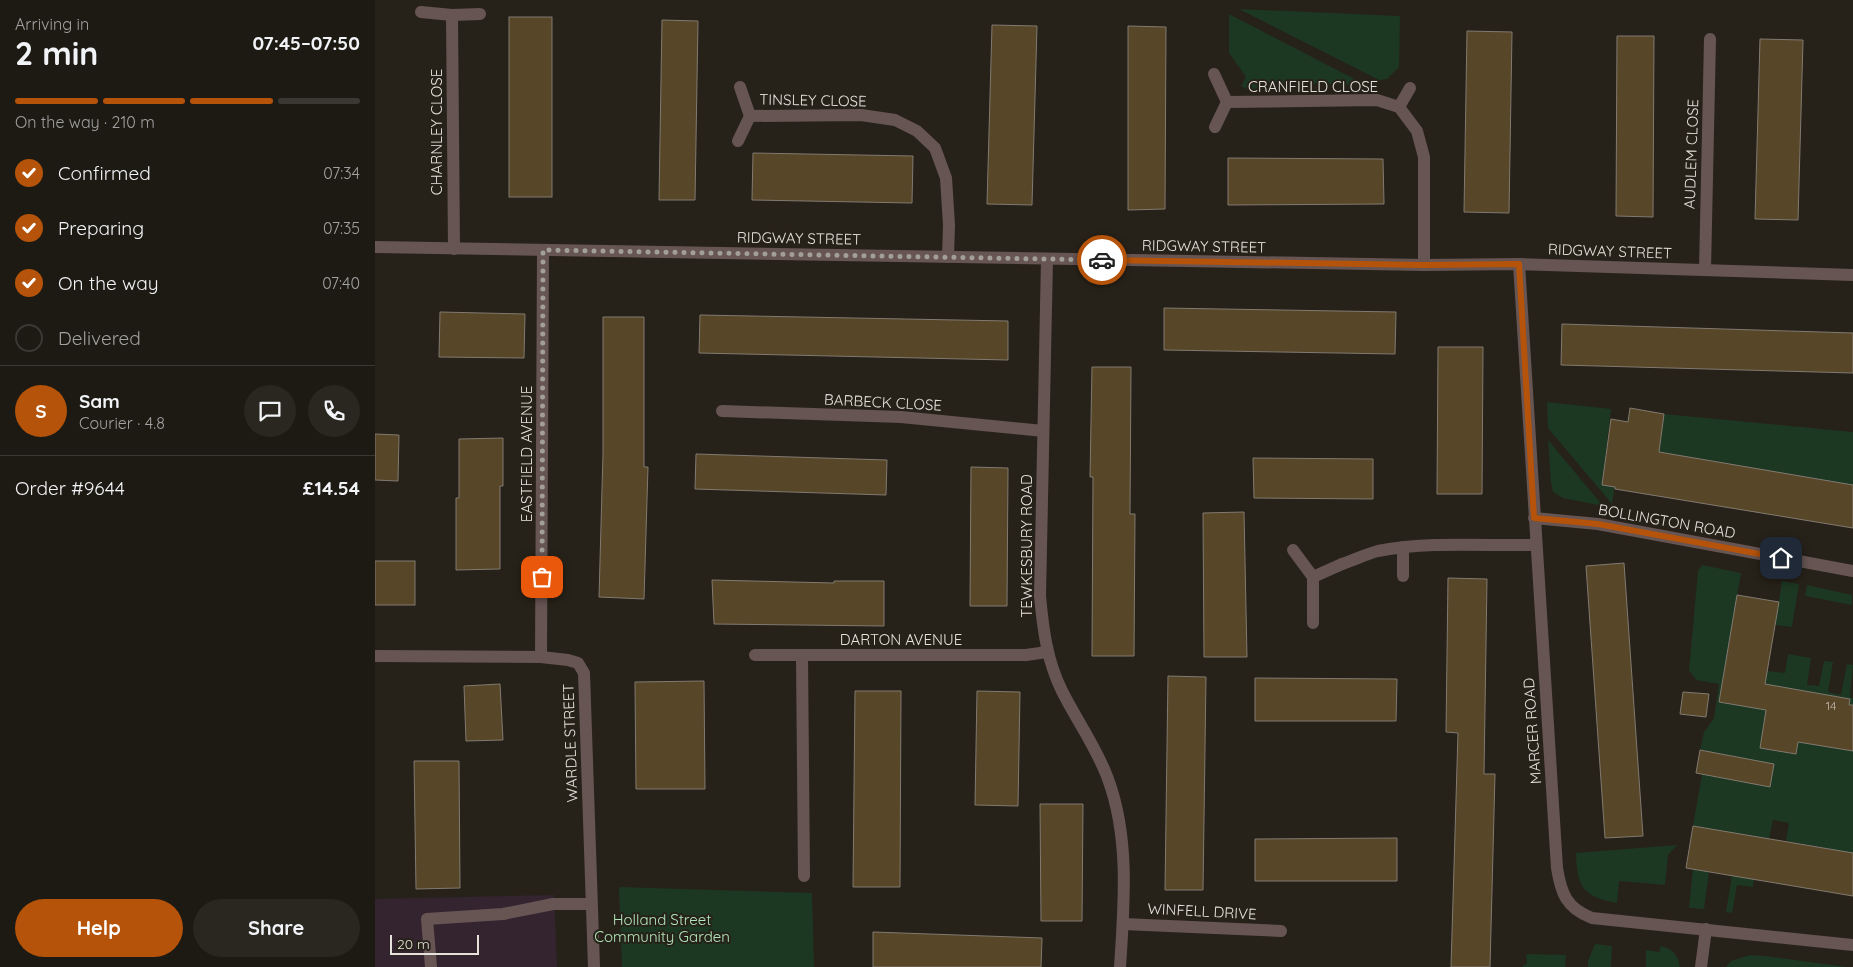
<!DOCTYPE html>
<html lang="en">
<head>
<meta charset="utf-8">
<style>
	body { margin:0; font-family:Quicksand,sans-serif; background:#2a2721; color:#f1f3f6; height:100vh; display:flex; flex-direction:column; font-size:19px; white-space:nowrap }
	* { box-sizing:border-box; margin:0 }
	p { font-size:16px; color:#a0a1a0 }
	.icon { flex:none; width:28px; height:28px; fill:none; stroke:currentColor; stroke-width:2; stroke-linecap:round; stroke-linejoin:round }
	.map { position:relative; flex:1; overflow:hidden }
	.sheet { display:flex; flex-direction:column; background:#1d1a13; width:375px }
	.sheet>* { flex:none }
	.scale { position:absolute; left:15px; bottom:12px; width:89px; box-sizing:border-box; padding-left:5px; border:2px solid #e5e2dc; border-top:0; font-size:14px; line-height:18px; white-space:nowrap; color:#e5e2dc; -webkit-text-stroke:4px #272219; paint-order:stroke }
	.pin { position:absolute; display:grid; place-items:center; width:42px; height:42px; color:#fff; margin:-21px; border-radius:10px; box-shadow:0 2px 8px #0006 }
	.courier { position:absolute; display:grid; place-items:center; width:50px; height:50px; margin:-25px; border:4px solid #b45309; border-radius:50%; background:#fff; color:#222; box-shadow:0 1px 6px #0007 }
	.headline em { font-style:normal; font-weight:800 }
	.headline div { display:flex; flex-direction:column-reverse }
	.headline { display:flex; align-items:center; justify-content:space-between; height:85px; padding:0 15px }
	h1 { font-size:32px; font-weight:800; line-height:38px }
	.bar { display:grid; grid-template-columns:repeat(4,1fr); gap:8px 5px; align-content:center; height:60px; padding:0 15px }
	.bar i { height:6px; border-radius:4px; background:#3b3833 }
	.bar .on { background:#b45309 }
	.bar p { grid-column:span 4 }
	.line { display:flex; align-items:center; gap:12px; padding:0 15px; border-top:1px solid #3b3833 }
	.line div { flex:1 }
	.round { display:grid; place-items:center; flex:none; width:52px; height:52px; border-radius:26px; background:#2a2721 }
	ol { padding:0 15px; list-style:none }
	li { display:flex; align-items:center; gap:15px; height:55px }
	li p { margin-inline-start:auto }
	li .icon { padding:5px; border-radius:50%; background:#b45309; color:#fff; stroke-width:4 }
	li:last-child { color:#a0a1a0 }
	li i { width:28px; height:28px; border:2px solid #3b3833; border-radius:50% }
	.action { display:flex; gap:10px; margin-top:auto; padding:10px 15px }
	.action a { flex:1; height:58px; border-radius:30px; background:#b45309; color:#fff; font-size:20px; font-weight:800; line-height:58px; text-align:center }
	.action a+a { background:#2a2721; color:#f1f3f6 }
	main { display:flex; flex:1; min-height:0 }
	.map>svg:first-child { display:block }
</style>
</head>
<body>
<main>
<section class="sheet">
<div class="headline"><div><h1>2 min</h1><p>Arriving in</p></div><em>07:45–07:50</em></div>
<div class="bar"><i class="on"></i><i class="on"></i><i class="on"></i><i></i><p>On the way · 210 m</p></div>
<ol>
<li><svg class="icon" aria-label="check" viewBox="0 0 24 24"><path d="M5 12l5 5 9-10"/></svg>Confirmed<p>07:34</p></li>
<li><svg class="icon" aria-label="check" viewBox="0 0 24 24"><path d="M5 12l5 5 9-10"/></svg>Preparing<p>07:35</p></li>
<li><svg class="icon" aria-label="check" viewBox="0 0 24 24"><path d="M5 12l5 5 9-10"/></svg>On the way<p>07:40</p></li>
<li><i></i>Delivered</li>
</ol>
<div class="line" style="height:90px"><b class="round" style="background:#b45309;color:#fff">S</b><div><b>Sam</b><p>Courier · 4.8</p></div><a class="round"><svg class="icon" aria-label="chat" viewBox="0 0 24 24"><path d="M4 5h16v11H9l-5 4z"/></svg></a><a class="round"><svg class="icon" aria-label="phone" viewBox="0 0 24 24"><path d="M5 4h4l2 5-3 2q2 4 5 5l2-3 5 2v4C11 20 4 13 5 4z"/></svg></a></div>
<div class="line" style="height:65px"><div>Order #9644</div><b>£14.54</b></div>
<div class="action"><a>Help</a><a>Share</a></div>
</section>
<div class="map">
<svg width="1478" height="967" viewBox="0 0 1478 967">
	<rect width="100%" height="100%" fill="#272219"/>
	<polygon fill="#332430" points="179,895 182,967 0,967 0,899"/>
	<g fill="#1c3722">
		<polygon points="864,9 1025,16 1024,67 1012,79 1004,80"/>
		<polygon points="854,14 991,85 889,82 884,91 874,90 866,86 871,77 854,53"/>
		<polygon points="1172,402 1236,409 1227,485 1238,486 1243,443 1251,443 1253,427 1268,428 1270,411 1280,412 1276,430 1286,432 1289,414 1478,432 1478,485 1283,452 1286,434 1261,431 1258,448 1246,446 1237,504 1173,428"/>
		<polygon points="1173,440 1228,506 1188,498 1178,492 1176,482"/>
		<polygon points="1327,565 1366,573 1355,638 1388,694 1392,671 1410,673 1413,654 1436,658 1432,685 1444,686 1449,661 1458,662 1453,692 1466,695 1472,664 1478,665 1475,697 1478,698 1478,705 1474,705 1474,699 1469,698 1468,704 1447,694 1398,750 1421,754 1423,742 1478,751 1478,853 1411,841 1414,823 1398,820 1394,839 1318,826 1327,774 1395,787 1398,764 1325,750 1329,732 1339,718 1344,684 1321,680 1314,670 1323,571"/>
		<polygon points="1407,581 1424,584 1417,627 1400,625"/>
		<polygon points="1432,585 1477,595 1477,605 1430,596"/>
		<path d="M1302 845 1293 855 1290 885 1244 881 1242 903C1207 897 1202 886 1201 853Z"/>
		<polygon points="1318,869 1334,872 1329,909 1314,908"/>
		<polygon points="1357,875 1379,879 1378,887 1362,885 1357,913 1351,912"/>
		<polygon points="244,887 437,893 439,967 247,967"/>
		<polygon points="1220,944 1237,946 1236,967 1213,967 1213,961"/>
		<path d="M1286 946C1298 949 1303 955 1305 967H1271V950L1284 952Z"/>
		<polygon points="1151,954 1191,955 1190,967 1147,967 1152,963"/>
		<polygon points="1375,955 1390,956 1472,967 1351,967 1356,961"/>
	</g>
	<g fill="#584628" stroke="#807a70">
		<rect x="134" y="17" width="43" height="180"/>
		<polygon points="287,20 323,21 320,200 284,200"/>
		<polygon points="617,25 662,26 657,205 612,204"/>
		<polygon points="753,26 791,27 790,209 753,210"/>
		<polygon points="1092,31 1137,32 1134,213 1089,212"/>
		<polygon points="1242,36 1279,36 1278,217 1241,216"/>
		<polygon points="1385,39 1428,40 1423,220 1380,219"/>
		<polygon points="378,153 538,156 537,203 377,200"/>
		<polygon points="853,158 1008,159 1009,204 853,205"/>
		<polygon points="789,308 1021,312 1020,354 789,350"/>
		<polygon points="65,312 150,314 149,358 64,357"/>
		<polygon points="325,315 633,321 633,360 324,353"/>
		<polygon points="228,317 269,317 269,467 273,467 269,599 224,597 228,454"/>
		<polygon points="1187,324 1478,333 1478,373 1186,365"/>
		<polygon points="1063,347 1108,347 1107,494 1062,494"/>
		<polygon points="717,367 756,367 755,514 760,514 759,656 717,656 718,477 715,477"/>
		<polygon points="1255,408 1289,414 1284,452 1478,485 1478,528 1240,489 1240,487 1227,485 1236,419 1253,422"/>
		<polygon points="0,434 24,435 23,481 0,480"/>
		<polygon points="128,438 128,486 125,486 125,569 81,570 81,498 84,498 84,439"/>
		<polygon points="321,454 512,460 511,495 320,489"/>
		<polygon points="878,458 998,459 998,499 879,498"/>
		<polygon points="596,467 633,468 632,606 595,606"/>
		<polygon points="869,512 872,657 829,657 828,513"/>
		<rect x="0" y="561" width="40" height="44"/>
		<polygon points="1249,563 1268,836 1230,838 1211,566"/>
		<polygon points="1073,578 1112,579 1109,774 1120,774 1115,967 1076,967 1083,733 1071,732"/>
		<polygon points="337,580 459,583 459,581 509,581 509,626 339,624"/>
		<polygon points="1362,595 1404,602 1390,684 1475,699 1474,705 1478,705 1478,751 1423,742 1421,754 1385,748 1391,710 1344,702"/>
		<polygon points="793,676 831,677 828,890 790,890"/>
		<polygon points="880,678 1022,679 1021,721 880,721"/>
		<polygon points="329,681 330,789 261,789 260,682"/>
		<polygon points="125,684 128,740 91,741 89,686"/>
		<polygon points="480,691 526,691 525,887 478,887"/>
		<polygon points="602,691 645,692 643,806 600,805"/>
		<polygon points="1308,692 1334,694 1331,717 1305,714"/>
		<polygon points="1325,750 1399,764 1395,787 1321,773"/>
		<polygon points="39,761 84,761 85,888 41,889"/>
		<polygon points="665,804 708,804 707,921 666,921"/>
		<polygon points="1318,826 1478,853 1478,896 1311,868"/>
		<polygon points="1022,838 1022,881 880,881 880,839"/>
		<polygon points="498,932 667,938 666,967 498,967"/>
	</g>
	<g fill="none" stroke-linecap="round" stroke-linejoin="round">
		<g stroke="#675553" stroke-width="12">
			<polyline points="918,550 938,577 938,623"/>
			<polyline points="938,577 967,564"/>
			<polyline points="427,656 429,876"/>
			<polyline points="56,967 52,919 128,914 178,904 216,904"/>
		</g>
		<g stroke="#675553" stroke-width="12">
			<polyline points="46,12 77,15 105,14"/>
			<polyline points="77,15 79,249"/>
			<polyline points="839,74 852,102 840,127"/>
			<polyline points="852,102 1002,100 1024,107 1042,131 1049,157 1049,265"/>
			<polyline points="1024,107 1035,88"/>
			<polyline points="375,116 486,115 520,120 542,131 560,148 571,178 574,225 573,257"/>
			<polyline points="363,141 375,116 365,87"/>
			<polyline points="0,247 1049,265 1144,264 1478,275"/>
			<path d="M672 259 665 596C668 629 672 661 687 691 702 721 722 748 733 779 755 838 749 905 745 967"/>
			<path d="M1144 264 1182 868C1186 893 1191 908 1217 918L1478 945"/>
			<polyline points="1330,270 1335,39"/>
			<polyline points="347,411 526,417 668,431"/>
			<polyline points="1159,518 1223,524 1478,571"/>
			<path d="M967 564C979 560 991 554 1003 551 1056 541 1109 546 1161 545"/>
			<polyline points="1028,576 1028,547"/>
			<polyline points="380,655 651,655 672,652"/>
			<polyline points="0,656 166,657 193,660 203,663 209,673 219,967"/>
			<polyline points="166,657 168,250"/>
			<polyline points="748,924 906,931"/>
			<polyline points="1326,967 1331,929"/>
		</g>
	</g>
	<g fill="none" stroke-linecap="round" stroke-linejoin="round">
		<polyline stroke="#a29f98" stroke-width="5" stroke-dasharray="0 9" points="167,577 168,250 727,260"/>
		<polyline stroke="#b45309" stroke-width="6" points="727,260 1049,265 1144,264 1159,518 1223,524 1406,558"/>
	</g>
	<g text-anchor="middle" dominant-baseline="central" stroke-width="4" stroke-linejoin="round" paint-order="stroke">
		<g font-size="12" fill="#c2bbaf">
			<text x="1456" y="705">14</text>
		</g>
		<g font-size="15" fill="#e5e2dc" stroke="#272219">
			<text x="938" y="86">CRANFIELD CLOSE</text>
			<text transform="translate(438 100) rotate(1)">TINSLEY CLOSE</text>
			<text transform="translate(61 132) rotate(-90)">CHARNLEY CLOSE</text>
			<text transform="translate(1316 154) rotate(-88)">AUDLEM CLOSE</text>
			<text transform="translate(424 238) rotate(1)">RIDGWAY STREET</text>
			<text transform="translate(829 246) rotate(1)">RIDGWAY STREET</text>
			<text transform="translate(1235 251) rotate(2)">RIDGWAY STREET</text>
			<text transform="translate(508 402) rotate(3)">BARBECK CLOSE</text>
			<text transform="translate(151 454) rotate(-90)">EASTFIELD AVENUE</text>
			<text transform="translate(1292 521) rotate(10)">BOLLINGTON ROAD</text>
			<text transform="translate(651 546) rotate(-90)">TEWKESBURY ROAD</text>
			<text x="526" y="639">DARTON AVENUE</text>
			<text transform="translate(1157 731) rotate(-94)">MARCER ROAD</text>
			<text transform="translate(195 743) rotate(-92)">WARDLE STREET</text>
			<text transform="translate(827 911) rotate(3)">WINFELL DRIVE</text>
		</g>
		<g font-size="15" fill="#b0e5b9" stroke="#272219">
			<text x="287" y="919">Holland Street<tspan x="287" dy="17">Community Garden</tspan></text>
		</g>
	</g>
</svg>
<div class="scale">20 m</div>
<div class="pin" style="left:167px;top:577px;background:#ea580c"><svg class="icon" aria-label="bag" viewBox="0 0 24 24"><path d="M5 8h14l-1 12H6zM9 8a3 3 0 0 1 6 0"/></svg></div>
<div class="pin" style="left:1406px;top:558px;background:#1f2937"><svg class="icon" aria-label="home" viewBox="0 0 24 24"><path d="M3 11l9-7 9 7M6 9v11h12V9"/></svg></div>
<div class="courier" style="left:727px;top:260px"><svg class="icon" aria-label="car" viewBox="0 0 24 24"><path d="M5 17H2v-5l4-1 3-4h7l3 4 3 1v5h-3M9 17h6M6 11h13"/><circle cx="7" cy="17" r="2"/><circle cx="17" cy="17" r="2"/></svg></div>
</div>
</main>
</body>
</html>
